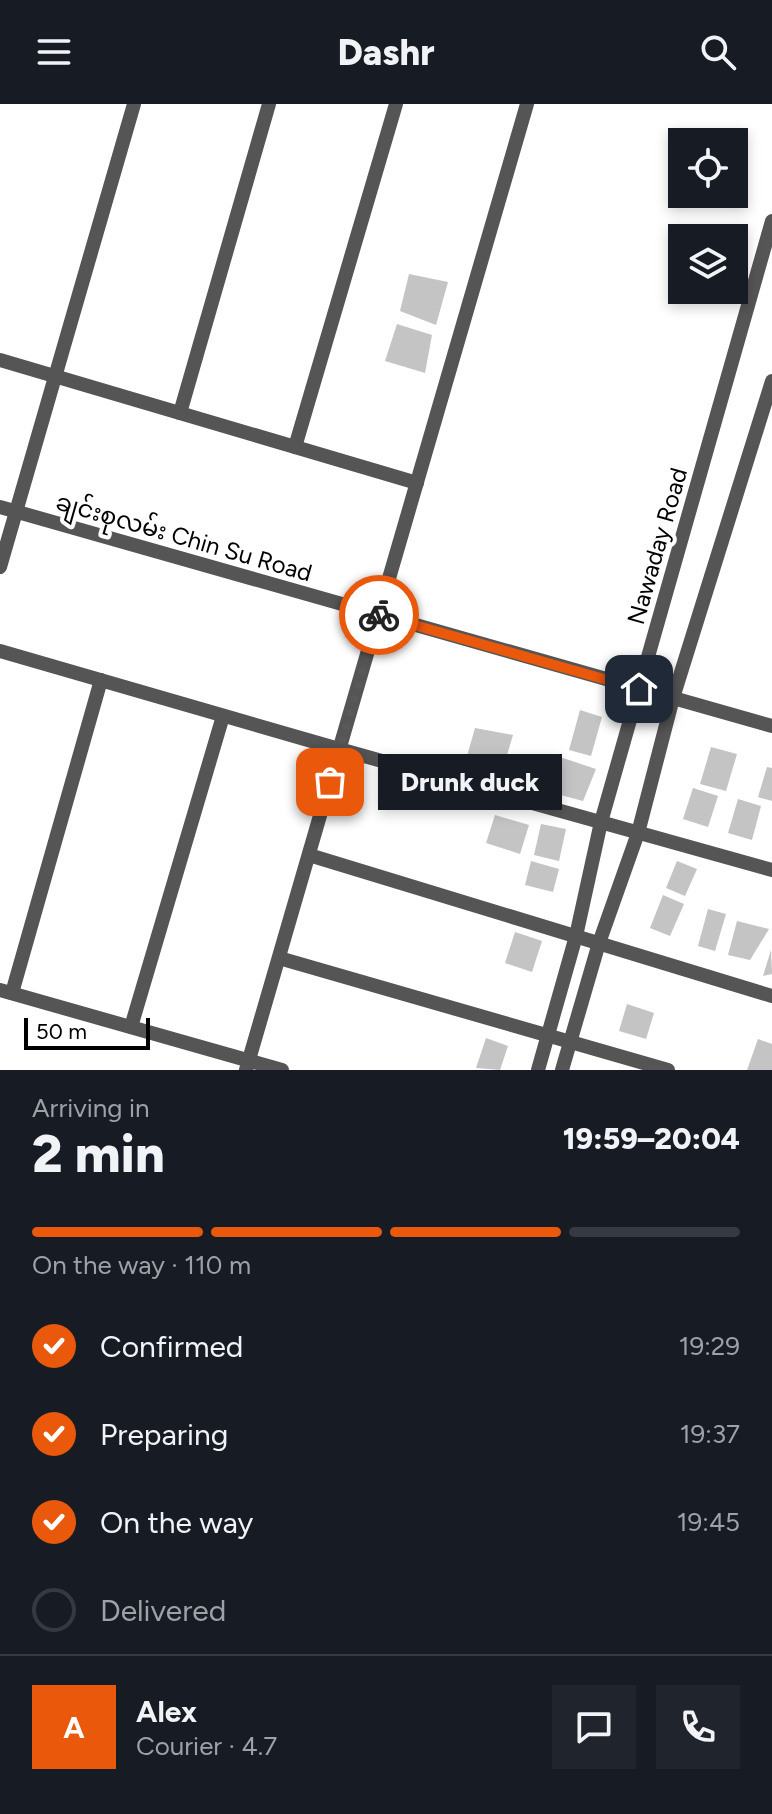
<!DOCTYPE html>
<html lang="en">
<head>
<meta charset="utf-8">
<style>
	body { margin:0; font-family:Figtree,"Noto Sans Myanmar",sans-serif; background:#20242c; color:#f1f3f6; height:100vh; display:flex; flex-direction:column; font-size:30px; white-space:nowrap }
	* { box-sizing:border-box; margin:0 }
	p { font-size:26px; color:#9ea1a6 }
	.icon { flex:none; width:44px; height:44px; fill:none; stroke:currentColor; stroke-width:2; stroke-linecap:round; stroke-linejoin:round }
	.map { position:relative; height:966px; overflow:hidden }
	.side { display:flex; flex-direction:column; background:#171b24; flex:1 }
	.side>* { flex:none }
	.fabs { position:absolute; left:668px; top:24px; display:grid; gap:16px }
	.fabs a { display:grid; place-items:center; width:80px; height:80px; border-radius:0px; background:#171b24; box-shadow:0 4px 12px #0003; font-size:40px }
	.scale { position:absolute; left:24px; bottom:20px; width:126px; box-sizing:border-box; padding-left:8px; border:4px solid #000; border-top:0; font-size:22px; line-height:28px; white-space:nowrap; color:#000; -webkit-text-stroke:6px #fff; paint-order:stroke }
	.pin { position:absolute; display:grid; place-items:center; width:68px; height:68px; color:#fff; margin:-34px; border-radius:16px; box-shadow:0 4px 12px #0006 }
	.courier { position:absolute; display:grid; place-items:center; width:80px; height:80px; margin:-40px; border:6px solid #ea580c; border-radius:50%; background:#fff; color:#222; box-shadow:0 2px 10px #0007 }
	.bubble { position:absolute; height:56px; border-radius:0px; background:#171b24; box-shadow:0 4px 12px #0003; font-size:26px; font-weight:800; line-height:56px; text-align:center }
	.head em { font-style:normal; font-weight:800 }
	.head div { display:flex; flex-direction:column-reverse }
	.head { display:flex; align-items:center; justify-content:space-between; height:136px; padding:0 32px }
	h1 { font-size:52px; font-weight:800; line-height:60px }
	.bar { display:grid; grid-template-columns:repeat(4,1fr); gap:12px 8px; align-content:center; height:96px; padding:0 32px }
	.bar i { height:10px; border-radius:6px; background:#363941 }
	.bar .active { background:#ea580c }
	.bar p { grid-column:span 4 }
	.line { display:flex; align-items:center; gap:20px; padding:0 32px; border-top:2px solid #363941 }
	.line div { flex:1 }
	.round { display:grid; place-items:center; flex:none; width:84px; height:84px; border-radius:0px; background:#20242c }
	ol { padding:0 32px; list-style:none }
	li { display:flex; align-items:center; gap:24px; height:88px }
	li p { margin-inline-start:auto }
	li .icon { padding:8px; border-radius:50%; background:#ea580c; color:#fff; stroke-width:4 }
	li:last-child { color:#9ea1a6 }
	li i { width:44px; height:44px; border:4px solid #363941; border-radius:50% }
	header { display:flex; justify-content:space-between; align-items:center; height:104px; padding:0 32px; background:#171b24; font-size:36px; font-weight:800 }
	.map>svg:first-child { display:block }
</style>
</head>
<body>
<header><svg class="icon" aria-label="menu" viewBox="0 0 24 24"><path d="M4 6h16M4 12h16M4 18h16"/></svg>Dashr<svg class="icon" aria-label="search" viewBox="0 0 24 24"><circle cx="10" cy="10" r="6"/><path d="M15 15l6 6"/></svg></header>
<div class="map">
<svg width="772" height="966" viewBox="0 0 772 966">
	<rect width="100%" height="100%" fill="#fff"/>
	<g fill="#c4c4c4">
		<polygon points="409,170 448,178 436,221 400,207"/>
		<polygon points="397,220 432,231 425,269 385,257"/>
		<polygon points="580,606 602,613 591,652 569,646"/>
		<polygon points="475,624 513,631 501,671 465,659"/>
		<polygon points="711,643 737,650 726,687 700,680"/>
		<polygon points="560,653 596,665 583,697 553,689"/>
		<polygon points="767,663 772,664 772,697 758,693"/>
		<polygon points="693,684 718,692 708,723 683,715"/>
		<polygon points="738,695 761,702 752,736 728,729"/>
		<polygon points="495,711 529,721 520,750 486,739"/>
		<polygon points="541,720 566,725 559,757 534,751"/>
		<polygon points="531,757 559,765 553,788 525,781"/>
		<polygon points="677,757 697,765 685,792 666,784"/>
		<polygon points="663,791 684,800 670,832 650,824"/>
		<polygon points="708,805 726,810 715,847 698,842"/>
		<polygon points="737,817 769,825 750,856 728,851"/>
		<polygon points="515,828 542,837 532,868 505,859"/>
		<polygon points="771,846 772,870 763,872"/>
		<polygon points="627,900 654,909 646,935 619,927"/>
		<polygon points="486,934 508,942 500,966 476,964"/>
		<polygon points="758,935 772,940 772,966 747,966"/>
	</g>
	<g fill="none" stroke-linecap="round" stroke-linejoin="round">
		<g stroke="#555" stroke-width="14">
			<polyline points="0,256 417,379"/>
			<polyline points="180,309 269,0"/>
			<polyline points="295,343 396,0"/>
			<polyline points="0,403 772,622"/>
			<polyline points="0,463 134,0"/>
			<polyline points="0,547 339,645 772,766"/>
			<polyline points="309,751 772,892"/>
			<polyline points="279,854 668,966"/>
			<polyline points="0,886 282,966"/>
			<polyline points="12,889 101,576"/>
			<polyline points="131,923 223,612"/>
			<polyline points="246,966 527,0"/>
			<polyline points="538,966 576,832 601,718 772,117"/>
			<polyline points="562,966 599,839 638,729 673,594 772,277"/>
		</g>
	</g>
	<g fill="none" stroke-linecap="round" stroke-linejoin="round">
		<polyline stroke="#595959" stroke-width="8" stroke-dasharray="0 14.4" points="330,678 379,511"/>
		<polyline stroke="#ea580c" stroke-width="10" points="379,511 639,585"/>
	</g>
	<g text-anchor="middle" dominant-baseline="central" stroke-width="8" stroke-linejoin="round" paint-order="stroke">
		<g font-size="24" fill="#000" stroke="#fff">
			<text transform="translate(184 433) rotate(16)">ချင်းစုလမ်း Chin Su Road</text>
			<text transform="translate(657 442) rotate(-74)">Nawaday Road</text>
		</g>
	</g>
</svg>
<div class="fabs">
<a><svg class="icon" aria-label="locate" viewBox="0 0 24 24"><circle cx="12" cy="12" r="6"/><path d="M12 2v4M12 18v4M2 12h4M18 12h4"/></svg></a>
<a><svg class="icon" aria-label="layers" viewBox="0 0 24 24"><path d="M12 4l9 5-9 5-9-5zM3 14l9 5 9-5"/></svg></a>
</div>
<div class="scale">50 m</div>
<div class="pin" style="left:330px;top:678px;background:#ea580c"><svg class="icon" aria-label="bag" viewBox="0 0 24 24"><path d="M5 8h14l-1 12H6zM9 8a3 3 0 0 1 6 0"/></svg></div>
<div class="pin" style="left:639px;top:585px;background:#1f2937"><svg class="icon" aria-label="home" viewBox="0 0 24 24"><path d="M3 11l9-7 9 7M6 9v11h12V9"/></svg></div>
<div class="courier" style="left:379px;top:511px"><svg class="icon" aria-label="bike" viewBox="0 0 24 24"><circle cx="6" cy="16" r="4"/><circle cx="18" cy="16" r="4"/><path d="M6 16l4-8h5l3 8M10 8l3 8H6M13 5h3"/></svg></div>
<div class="bubble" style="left:378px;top:650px;width:184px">Drunk duck</div>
</div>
<section class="side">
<div class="head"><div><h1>2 min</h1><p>Arriving in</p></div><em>19:59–20:04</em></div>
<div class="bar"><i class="active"></i><i class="active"></i><i class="active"></i><i></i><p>On the way · 110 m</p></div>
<ol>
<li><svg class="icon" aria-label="check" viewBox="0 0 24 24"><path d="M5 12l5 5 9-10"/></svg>Confirmed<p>19:29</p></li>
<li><svg class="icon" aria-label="check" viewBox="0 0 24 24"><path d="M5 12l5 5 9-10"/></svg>Preparing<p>19:37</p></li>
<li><svg class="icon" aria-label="check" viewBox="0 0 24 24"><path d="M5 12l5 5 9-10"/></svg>On the way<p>19:45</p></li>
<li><i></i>Delivered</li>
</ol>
<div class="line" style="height:144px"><b class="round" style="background:#ea580c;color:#fff">A</b><div><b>Alex</b><p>Courier · 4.7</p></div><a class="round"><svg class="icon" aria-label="chat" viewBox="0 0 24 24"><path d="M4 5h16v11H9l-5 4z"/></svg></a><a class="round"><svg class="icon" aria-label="phone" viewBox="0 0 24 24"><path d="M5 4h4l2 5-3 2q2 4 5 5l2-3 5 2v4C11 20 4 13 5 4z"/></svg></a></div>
</section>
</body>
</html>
